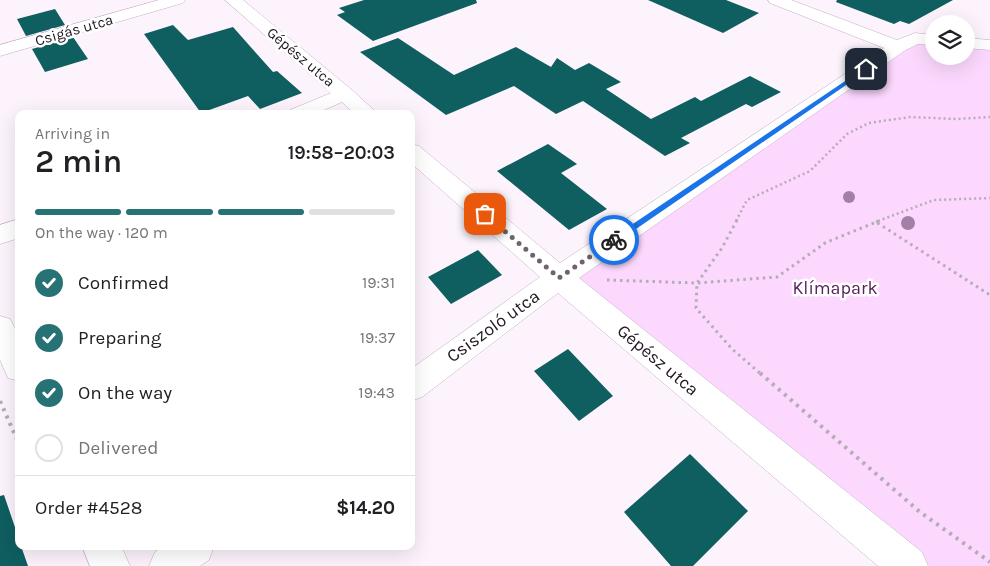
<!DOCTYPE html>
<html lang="en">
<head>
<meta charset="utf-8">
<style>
	body { margin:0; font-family:Karla,sans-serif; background:#f2f2f2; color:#202124; height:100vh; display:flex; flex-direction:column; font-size:19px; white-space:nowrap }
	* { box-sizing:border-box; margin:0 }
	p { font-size:16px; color:#757577 }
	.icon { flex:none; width:28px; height:28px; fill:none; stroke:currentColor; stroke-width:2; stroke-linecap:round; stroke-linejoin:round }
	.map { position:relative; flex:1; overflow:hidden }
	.panel { position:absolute; left:15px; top:110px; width:400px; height:440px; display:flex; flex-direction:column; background:#fff; border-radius:10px; box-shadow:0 5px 20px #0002 }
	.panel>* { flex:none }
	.buttons { position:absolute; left:925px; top:15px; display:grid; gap:10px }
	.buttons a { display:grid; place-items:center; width:50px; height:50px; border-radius:50%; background:#fff; box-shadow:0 5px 20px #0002; font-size:25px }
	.pin { position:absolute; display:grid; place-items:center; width:42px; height:42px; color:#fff; margin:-21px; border-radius:10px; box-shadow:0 2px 8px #0006 }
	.courier { position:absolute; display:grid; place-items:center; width:50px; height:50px; margin:-25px; border:4px solid #1a73e8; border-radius:50%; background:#fff; color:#222; box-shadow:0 1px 6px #0007 }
	.summary em { font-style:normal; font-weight:600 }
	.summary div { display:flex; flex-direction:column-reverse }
	.summary { display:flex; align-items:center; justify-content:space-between; height:85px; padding:0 20px }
	h1 { font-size:32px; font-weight:600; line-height:38px }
	.bar { display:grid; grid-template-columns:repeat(4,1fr); gap:8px 5px; align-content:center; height:60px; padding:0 20px }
	.bar i { height:6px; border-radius:4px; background:#e0e0e0 }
	.bar .active { background:#277274 }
	.bar p { grid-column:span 4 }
	.line { display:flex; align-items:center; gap:12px; padding:0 20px; border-top:1px solid #e0e0e0 }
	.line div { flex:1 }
	ol { padding:0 20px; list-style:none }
	li { display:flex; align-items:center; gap:15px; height:55px }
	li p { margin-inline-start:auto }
	li .icon { padding:5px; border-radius:50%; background:#277274; color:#fff; stroke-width:4 }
	li:last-child { color:#757577 }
	li i { width:28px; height:28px; border:2px solid #e0e0e0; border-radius:50% }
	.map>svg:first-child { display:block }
</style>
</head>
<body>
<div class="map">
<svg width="990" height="566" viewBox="0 0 990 566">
	<rect width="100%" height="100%" fill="#fcf3fc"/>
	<polygon fill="#fcd8fe" points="918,42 934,44 934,56 966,56 966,47 990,49 990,566 930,566 576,277"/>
	<g fill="#0f5e60">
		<polygon points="364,0 476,0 477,3 373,41 337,15 345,12 339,8"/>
		<polygon points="648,0 726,0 759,13 723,33"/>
		<polygon points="837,0 953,0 909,24 900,21 894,24 836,2"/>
		<polygon points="55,9 65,25 26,36 17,19"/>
		<polygon points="173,25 188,40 233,27 273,72 277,71 302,93 260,109 248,96 201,113 144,34"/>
		<polygon points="73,37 88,59 45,72 32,49"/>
		<polygon points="398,38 454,75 516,47 551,67 557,58 575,70 589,63 621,82 606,89 651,119 695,97 701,101 750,76 781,92 752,107 746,104 681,138 690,143 665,156 583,101 556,114 514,86 446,115 360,52"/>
		<polygon points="548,144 577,164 561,173 607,209 569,230 497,171"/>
		<polygon points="478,250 502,275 451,304 428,277"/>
		<polygon points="568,349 613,396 579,421 534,371"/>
		<polygon points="690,454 748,511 693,566 671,566 624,512"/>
		<polygon points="4,495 19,539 19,546 21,546 28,566 0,566 0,496"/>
	</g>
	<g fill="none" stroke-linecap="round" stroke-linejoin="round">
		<g stroke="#c4aec5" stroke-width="1">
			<g id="minor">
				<polygon points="159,0 185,0 183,3 0,56 0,45"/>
				<polygon points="225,0 243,0 352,90 378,114 355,114 342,102 315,114 287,114 290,110 331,93"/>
				<polygon points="768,0 791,0 897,40 915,33 934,35 934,45 918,44 904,51 579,278 922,552 928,566 878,566 558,293 422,397 411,401 411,369 540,277 411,163 411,144 419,146 560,263 884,48 770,3"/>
				<polygon points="966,38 990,40 990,50 966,48"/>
				<polygon points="19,219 19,238 0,244 0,225"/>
				<polygon points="163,546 214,546 209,560 200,566 149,566 155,552"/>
			</g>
		</g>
		<g stroke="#c4aec5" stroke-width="1">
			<g id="tertiary">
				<polygon points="0,316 10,319 19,336 19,381 8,378 0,360"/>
				<polygon points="82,546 121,546 130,566 90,566"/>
			</g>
		</g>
		<g stroke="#b5adb6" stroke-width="2.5" stroke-dasharray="2 3" stroke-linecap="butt">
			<polyline points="736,221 747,200 810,171 847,134 869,123 910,117 957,119 990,117"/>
			<polyline points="878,221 934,200 990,198"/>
		</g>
		<g stroke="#b5adb6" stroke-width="3" stroke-dasharray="2.5 4" stroke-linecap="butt">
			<polyline points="737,220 722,248 697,283 696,308 732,349 762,375"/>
			<polyline points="876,222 881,220"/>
			<polyline points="607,280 697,283 777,277 825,243 876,222 990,295"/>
		</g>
		<g stroke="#b5adb6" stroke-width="4" stroke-dasharray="3 5" stroke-linecap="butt">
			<polyline points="760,373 920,512 990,562"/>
			<polyline points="0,401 19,444"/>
		</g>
		<use href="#minor" fill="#fff" fill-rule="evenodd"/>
		<use href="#tertiary" fill="#fff" fill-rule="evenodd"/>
	</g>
	<g fill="#a380a6">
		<circle cx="849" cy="197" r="6"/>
		<circle cx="908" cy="223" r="7"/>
	</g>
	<polygon fill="#1a73e8" points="866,67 868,70 617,242 612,242 612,238"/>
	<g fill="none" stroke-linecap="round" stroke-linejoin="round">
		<polyline stroke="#6d656e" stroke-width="5" stroke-dasharray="0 9" points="485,214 559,278 614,240"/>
	</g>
	<g text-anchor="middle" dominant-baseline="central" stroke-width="5" stroke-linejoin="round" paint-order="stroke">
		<g font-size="15" fill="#201821" stroke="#fff">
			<text transform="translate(74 30) rotate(-16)">Csigás utca</text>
			<text transform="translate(301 57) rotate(40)">Gépész utca</text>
		</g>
		<g font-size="18" fill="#5a215f" stroke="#fff">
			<text x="835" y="288">Klímapark</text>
		</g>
		<g font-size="18" fill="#201821" stroke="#fff">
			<text transform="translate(493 326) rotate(-36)">Csiszoló utca</text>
			<text transform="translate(658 360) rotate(40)">Gépész utca</text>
		</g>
	</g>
</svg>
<div class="buttons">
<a><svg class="icon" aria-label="layers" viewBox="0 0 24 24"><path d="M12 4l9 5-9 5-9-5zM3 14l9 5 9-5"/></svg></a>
</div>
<div class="pin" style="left:485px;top:214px;background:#ea580c"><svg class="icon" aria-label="bag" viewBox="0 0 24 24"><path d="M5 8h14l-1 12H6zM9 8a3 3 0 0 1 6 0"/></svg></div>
<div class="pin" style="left:866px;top:69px;background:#1f2937"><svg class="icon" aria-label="home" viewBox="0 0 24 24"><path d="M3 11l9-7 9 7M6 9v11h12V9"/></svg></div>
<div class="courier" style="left:614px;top:240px"><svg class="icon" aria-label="bike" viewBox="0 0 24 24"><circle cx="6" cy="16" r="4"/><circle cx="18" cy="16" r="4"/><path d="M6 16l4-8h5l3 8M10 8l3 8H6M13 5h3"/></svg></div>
<section class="panel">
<div class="summary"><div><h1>2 min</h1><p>Arriving in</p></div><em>19:58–20:03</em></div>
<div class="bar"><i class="active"></i><i class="active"></i><i class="active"></i><i></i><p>On the way · 120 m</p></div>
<ol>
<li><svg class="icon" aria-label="check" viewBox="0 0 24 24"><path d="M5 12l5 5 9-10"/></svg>Confirmed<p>19:31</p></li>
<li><svg class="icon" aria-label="check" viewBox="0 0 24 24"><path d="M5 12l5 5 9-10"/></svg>Preparing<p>19:37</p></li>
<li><svg class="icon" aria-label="check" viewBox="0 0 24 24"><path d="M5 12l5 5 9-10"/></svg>On the way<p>19:43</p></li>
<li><i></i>Delivered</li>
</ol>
<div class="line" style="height:65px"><div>Order #4528</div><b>$14.20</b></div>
</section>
</div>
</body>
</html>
